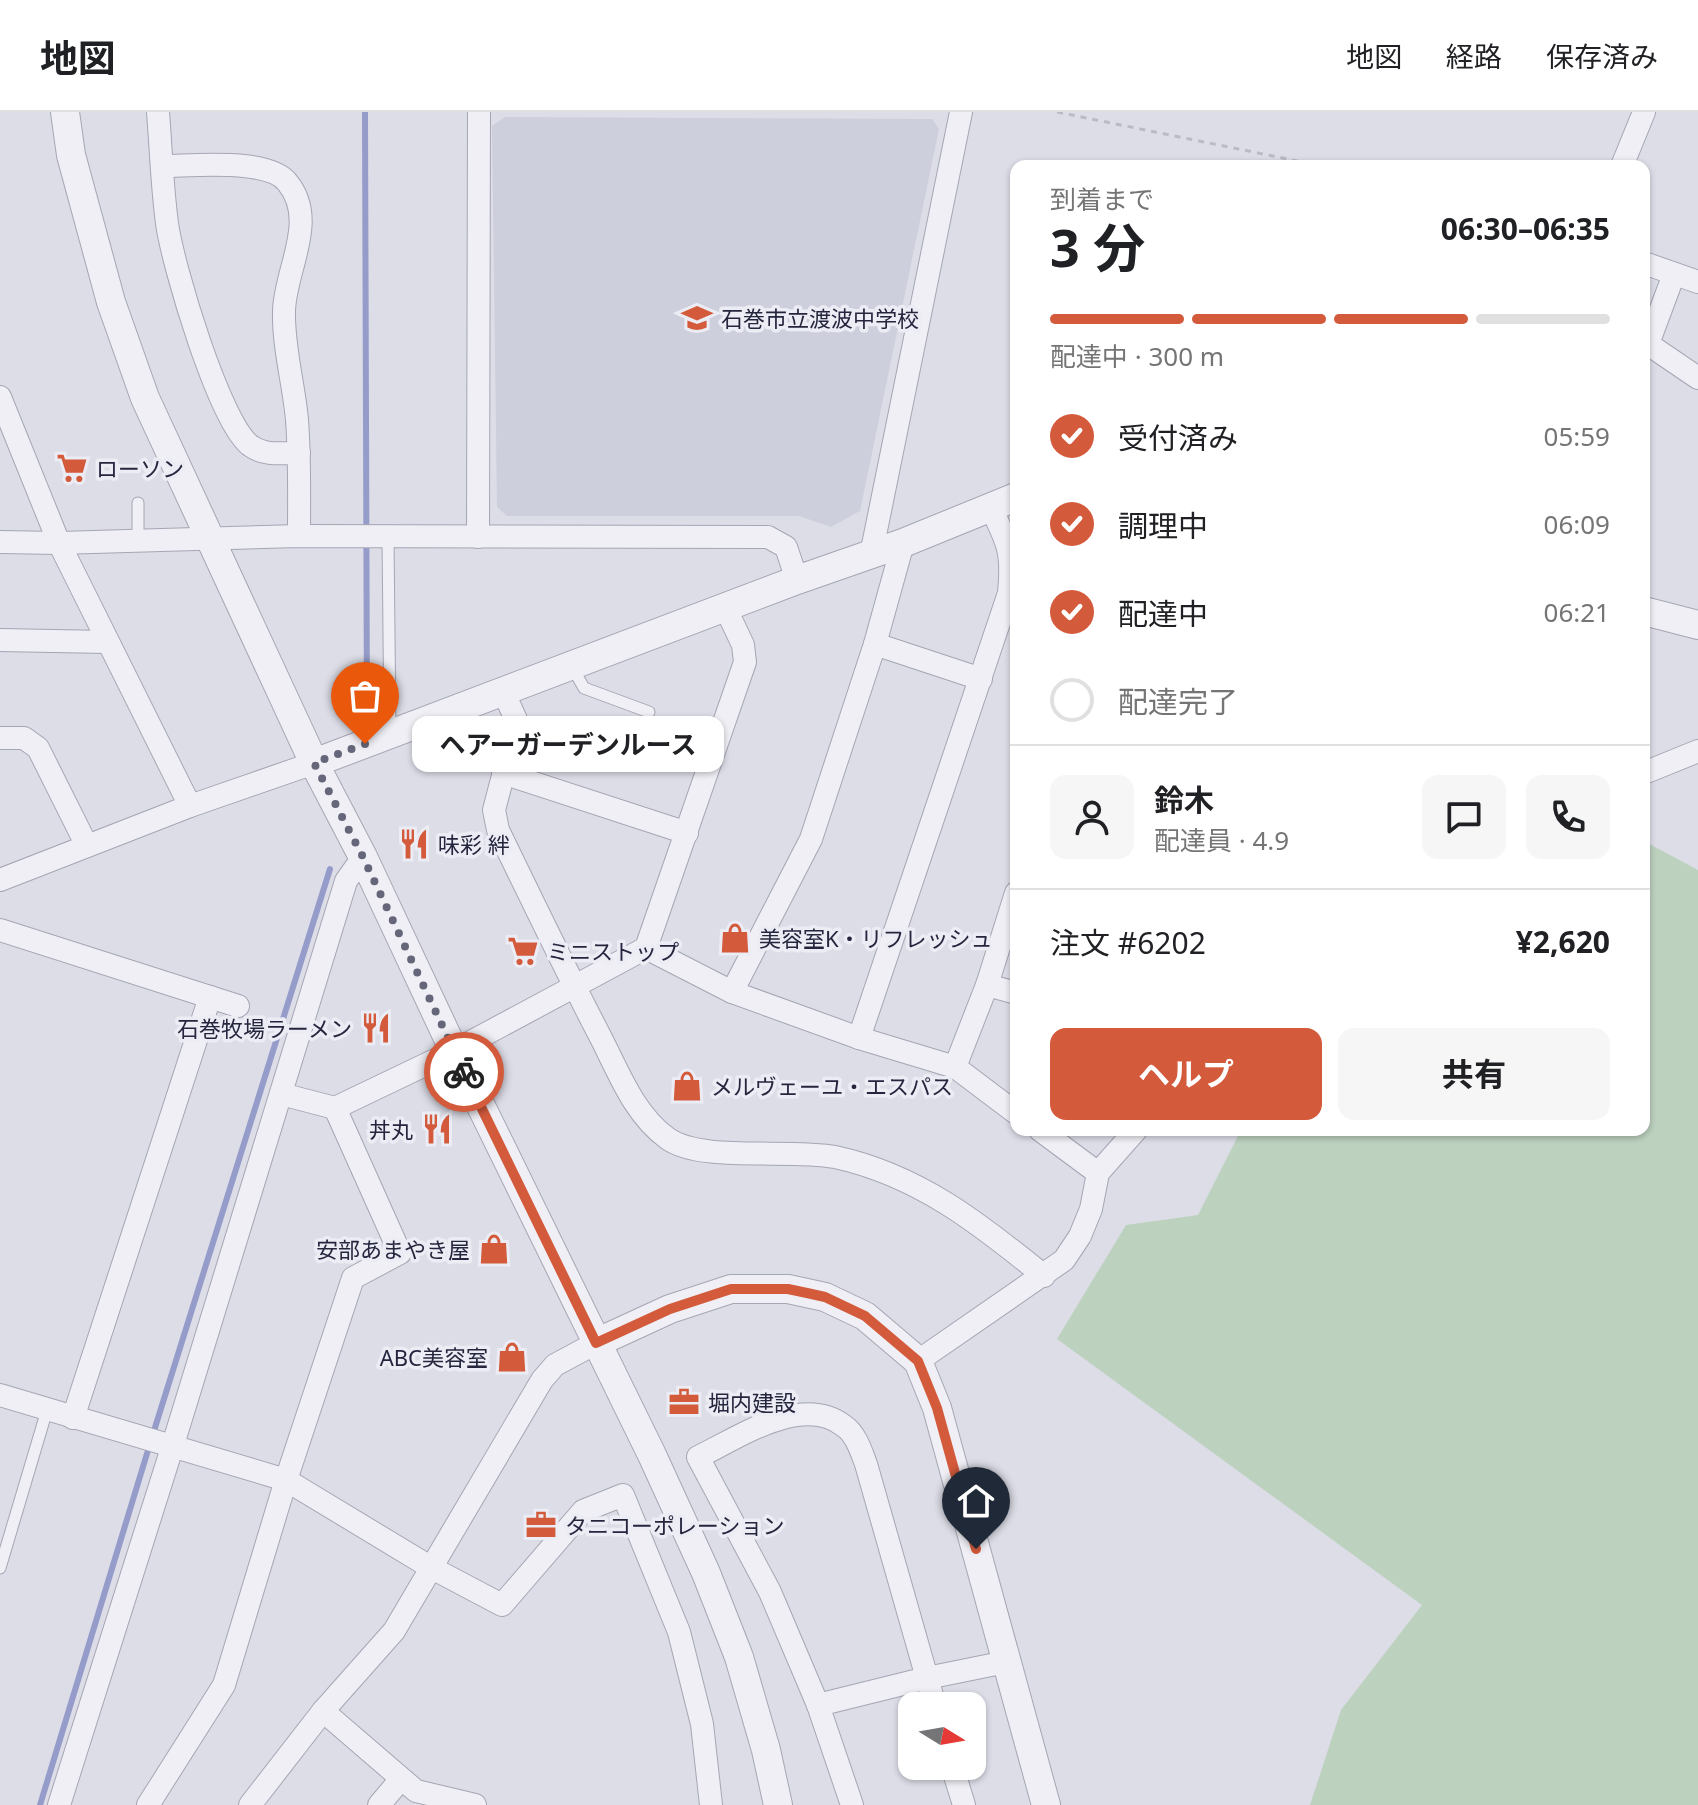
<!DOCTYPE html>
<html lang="ja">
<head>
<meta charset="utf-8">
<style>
	body { margin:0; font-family:"Noto Sans","Noto Sans JP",sans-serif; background:#f6f6f6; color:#202124; height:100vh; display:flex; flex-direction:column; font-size:30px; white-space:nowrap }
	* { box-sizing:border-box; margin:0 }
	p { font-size:26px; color:#757577 }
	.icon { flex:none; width:44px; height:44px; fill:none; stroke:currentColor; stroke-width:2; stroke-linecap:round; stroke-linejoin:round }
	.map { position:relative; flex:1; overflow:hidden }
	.panel { position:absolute; left:1010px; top:48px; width:640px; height:976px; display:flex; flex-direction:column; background:#fff; border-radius:16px; box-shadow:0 2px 6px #0004 }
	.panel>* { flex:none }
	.needle { width:52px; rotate:101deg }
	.buttons { position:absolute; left:898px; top:1580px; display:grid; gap:16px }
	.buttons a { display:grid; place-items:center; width:88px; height:88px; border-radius:16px; background:#fff; box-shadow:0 2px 6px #0004; font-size:40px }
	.pin { position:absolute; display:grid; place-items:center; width:68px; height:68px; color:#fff; margin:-82px -34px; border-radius:50% 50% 50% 0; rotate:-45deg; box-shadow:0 0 8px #0007 }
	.pin .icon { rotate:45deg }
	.courier { position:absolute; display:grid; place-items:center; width:80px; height:80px; margin:-40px; border:6px solid #d35a3b; border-radius:50%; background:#fff; color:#222; box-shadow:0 2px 10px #0007 }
	.bubble { position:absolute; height:56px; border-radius:16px; background:#fff; box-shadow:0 2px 6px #0004; font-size:26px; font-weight:700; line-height:56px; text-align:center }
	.overview em { font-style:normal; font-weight:700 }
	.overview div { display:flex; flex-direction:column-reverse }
	.overview { display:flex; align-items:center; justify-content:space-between; height:136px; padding:0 40px }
	h1 { font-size:52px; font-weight:700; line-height:60px }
	.bar { display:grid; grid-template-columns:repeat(4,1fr); gap:12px 8px; align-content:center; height:96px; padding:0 40px }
	.bar i { height:10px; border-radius:6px; background:#e0e0e0 }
	.bar .active { background:#d35a3b }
	.bar p { grid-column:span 4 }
	.line { display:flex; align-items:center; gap:20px; padding:0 40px; border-top:2px solid #e0e0e0 }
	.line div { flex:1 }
	.round { display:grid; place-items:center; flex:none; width:84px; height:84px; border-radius:16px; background:#f6f6f6 }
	ol { padding:0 40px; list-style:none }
	li { display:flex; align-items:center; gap:24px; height:88px }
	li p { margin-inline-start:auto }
	li .icon { padding:8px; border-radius:50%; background:#d35a3b; color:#fff; stroke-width:4 }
	li:last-child { color:#757577 }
	li i { width:44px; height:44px; border:4px solid #e0e0e0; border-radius:50% }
	.button { display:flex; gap:16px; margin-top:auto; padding:16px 40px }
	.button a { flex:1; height:92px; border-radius:16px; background:#d35a3b; color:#fff; font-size:32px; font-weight:700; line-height:92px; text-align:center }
	.button a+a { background:#f6f6f6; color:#202124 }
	header { display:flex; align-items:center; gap:48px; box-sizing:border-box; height:112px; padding:0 40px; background:#fff; border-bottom:2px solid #e0e0e0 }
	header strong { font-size:38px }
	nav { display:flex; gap:44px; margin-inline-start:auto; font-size:28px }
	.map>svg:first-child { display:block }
</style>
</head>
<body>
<header>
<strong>地図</strong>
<nav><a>地図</a><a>経路</a><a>保存済み</a></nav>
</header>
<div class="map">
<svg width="1698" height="1693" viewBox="0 0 1698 1693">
	<rect width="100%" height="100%" fill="#dcdde7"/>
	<polygon fill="#cecfdc" points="505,5 932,7 939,17 860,399 831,415 799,404 507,404 497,395 492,14"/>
	<polygon fill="#bdd1bf" points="1644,729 1698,758 1698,1693 1310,1693 1341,1598 1422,1493 1057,1227 1126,1113 1198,1103 1241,1018 1644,1018"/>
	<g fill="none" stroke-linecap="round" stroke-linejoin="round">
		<g stroke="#959cc9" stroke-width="6">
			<polyline points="365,0 367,616"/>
			<polyline points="153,1322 330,757"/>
			<polyline points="40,1693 149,1335"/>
		</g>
		<g stroke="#a5a6b4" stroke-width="13">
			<g id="service">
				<polyline points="138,391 138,427"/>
				<polyline points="388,425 390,620"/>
				<polyline points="572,555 584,576 649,600"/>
				<polyline points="0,1456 47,1298"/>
			</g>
		</g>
		<g stroke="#a5a6b4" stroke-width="24">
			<g id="minor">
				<path d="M158 0C161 37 162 74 167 111 172 151 220 313 251 334 265 344 282 341 299 341"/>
				<path d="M163 54C192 54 268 46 287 70 319 108 285 157 284 199 283 235 294 273 297 308 300 347 299 386 299 424"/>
				<polyline points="1622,54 1644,0"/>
				<polyline points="1644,151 1698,170"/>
				<polyline points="1674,162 1648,232 1698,266"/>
				<polyline points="0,285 59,431 190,694"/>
				<polyline points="478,425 479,0"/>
				<polyline points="0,430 59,431 299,424 768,425 786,435 797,468"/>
				<polyline points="871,443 961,0"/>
				<polyline points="0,528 107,530"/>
				<polyline points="875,532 981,567"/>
				<path d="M504 581 517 610 494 698 498 718C532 788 565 857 601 926 619 961 634 1002 667 1026 700 1051 791 1036 835 1045 918 1063 979 1111 1044 1164"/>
				<polyline points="0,626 24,626 38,636 87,734"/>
				<polyline points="503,661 687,721"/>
				<polyline points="1644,661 1698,639"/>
				<polyline points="0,768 190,694 314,651"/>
				<polyline points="0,818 238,894"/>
				<polyline points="646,836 732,880 859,926 955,955 1016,1001"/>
				<polyline points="987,873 1016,881"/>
				<polyline points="732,880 811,727 875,532 903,431"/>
				<path d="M859 926 1009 481C1013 440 1008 431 991 396"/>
				<polyline points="955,955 987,873 1016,781"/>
				<polyline points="281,982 335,996 454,939 646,836 745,550 743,533 726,497"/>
				<polyline points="1040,1018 1098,1061"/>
				<polyline points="918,1249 1064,1148 1080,1124 1091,1097 1098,1061 1136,1018"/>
				<polyline points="0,1283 286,1368 430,1455 502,1493 583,1399 623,1383 679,1520 702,1612 711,1693"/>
				<polyline points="73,1306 210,885"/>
				<polyline points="818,1593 927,1566 1006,1550"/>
				<polyline points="323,1599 416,1679 475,1693"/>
				<polyline points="952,1654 964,1693"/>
				<polyline points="59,1693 172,1336 346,769 363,745"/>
				<polyline points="148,1693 224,1573 286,1368 353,1166 400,1141 335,996"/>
				<polyline points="250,1693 323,1599 394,1519 542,1268 555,1253 596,1231"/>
				<polyline points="379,1693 401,1667"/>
				<path d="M852 1693 818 1593 770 1480 698 1345C738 1326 802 1281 844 1314 856 1322 861 1339 866 1352L935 1594"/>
			</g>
		</g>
		<g stroke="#a5a6b4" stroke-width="30">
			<g id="tertiary">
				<polyline points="65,0 71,43 111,190 145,286 314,651 363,745 454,939 652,1343 706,1461 739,1545 766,1638 778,1693"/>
				<polyline points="1644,499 1698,513"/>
				<polyline points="314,651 797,468 903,431 1016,385"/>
				<polyline points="596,1231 670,1197 731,1177 788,1177 825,1185 865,1204 918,1249 937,1296 1046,1693"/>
			</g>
		</g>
		<polyline stroke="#babbc5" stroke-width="3" stroke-dasharray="6 6" stroke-linecap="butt" points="1057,0 1322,54"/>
		<use href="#service" stroke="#efeff5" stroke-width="11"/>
		<use href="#minor" stroke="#efeff5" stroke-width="22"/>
		<use href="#tertiary" stroke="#efeff5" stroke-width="28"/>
	</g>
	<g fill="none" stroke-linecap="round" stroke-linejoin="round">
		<polyline stroke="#656679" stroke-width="8" stroke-dasharray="0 14.4" points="365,632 314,651 363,745 464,960"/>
		<polyline stroke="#d35a3b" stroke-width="10" points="464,960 596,1231 670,1197 731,1177 788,1177 807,1181 825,1185 865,1204 918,1249 937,1296 976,1437"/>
	</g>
	<defs>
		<g id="school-bare" transform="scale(2.4)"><path d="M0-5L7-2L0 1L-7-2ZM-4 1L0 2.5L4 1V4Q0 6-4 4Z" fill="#d35a3b" stroke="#ececf5" stroke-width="2.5" paint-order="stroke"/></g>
		<g id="supermarket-bare" transform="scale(2.4)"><path d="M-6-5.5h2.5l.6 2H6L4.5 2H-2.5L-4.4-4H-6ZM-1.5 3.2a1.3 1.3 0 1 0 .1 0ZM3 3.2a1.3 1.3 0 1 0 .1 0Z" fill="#d35a3b" stroke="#ececf5" stroke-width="2.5" paint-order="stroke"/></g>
		<g id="restaurant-bare" transform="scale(2.4)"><path d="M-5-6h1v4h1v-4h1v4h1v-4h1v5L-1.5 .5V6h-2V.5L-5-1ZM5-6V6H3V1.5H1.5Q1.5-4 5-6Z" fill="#d35a3b" stroke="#ececf5" stroke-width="2.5" paint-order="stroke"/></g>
		<g id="shop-bare" transform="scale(2.4)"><path d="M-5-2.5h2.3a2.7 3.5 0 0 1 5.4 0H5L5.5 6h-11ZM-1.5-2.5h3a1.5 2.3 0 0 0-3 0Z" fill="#d35a3b" stroke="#ececf5" stroke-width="2.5" paint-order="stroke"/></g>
		<g id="office-bare" transform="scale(2.4)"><path d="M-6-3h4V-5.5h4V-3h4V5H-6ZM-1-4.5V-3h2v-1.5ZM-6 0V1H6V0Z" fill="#d35a3b" stroke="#ececf5" stroke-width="2.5" paint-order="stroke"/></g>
	</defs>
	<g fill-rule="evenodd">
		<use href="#school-bare" x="697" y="206"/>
		<use href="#supermarket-bare" x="72" y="356"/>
		<use href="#restaurant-bare" x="414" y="732"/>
		<use href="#shop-bare" x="735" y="826"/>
		<use href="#supermarket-bare" x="523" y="839"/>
		<use href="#restaurant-bare" x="376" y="916"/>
		<use href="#shop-bare" x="687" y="974"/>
		<use href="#restaurant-bare" x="437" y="1017"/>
		<use href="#shop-bare" x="494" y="1137"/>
		<use href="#shop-bare" x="512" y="1245"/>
		<use href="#office-bare" x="684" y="1290"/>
		<use href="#office-bare" x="541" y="1413"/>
	</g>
	<g text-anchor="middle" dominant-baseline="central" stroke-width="7" stroke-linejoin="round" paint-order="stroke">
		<g font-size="22" fill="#25263e" stroke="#ececf5" text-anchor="start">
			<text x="721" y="206">石巻市立渡波中学校</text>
			<text x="96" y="356">ローソン</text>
			<text x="438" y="732">味彩 絆</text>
			<text x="759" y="826">美容室K・リフレッシュ</text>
			<text x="547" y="839">ミニストップ</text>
			<text x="352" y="916" text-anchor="end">石巻牧場ラーメン</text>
			<text x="711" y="974">メルヴェーユ・エスパス</text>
			<text x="413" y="1017" text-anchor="end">丼丸</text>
			<text x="470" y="1137" text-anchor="end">安部あまやき屋</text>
			<text x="488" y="1245" text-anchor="end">ABC美容室</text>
			<text x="708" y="1290">堀内建設</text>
			<text x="565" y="1413">タニコーポレーション</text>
		</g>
	</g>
</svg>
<div class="buttons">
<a><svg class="needle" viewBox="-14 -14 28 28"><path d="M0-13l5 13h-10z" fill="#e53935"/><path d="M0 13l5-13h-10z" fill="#757577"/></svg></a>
</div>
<div class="pin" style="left:365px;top:632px;background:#ea580c"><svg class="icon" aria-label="bag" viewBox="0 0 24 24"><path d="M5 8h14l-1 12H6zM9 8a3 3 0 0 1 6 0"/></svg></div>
<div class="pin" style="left:976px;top:1437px;background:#1f2937"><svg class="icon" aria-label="home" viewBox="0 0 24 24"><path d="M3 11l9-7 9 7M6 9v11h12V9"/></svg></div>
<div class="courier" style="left:464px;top:960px"><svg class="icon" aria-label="bike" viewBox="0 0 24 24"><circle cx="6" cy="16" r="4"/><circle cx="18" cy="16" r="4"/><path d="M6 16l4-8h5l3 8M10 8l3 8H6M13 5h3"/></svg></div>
<div class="bubble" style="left:412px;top:604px;width:312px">ヘアーガーデンルース</div>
<section class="panel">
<div class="overview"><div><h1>3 分</h1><p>到着まで</p></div><em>06:30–06:35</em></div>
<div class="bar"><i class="active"></i><i class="active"></i><i class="active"></i><i></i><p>配達中 · 300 m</p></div>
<ol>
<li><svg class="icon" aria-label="check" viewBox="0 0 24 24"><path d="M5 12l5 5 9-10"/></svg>受付済み<p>05:59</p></li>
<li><svg class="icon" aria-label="check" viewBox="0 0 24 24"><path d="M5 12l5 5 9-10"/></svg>調理中<p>06:09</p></li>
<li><svg class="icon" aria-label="check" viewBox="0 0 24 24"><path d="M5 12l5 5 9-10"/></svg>配達中<p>06:21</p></li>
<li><i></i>配達完了</li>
</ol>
<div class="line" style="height:144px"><a class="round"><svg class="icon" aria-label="person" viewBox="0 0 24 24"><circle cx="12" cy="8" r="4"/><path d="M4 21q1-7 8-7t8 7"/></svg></a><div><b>鈴木</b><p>配達員 · 4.9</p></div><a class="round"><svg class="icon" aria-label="chat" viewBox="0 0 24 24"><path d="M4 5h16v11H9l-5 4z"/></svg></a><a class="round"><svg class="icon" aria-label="phone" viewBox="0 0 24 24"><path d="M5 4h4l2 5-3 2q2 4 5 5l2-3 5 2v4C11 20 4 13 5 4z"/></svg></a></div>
<div class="line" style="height:104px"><div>注文 #6202</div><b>¥2,620</b></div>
<div class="button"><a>ヘルプ</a><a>共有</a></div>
</section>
</div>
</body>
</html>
